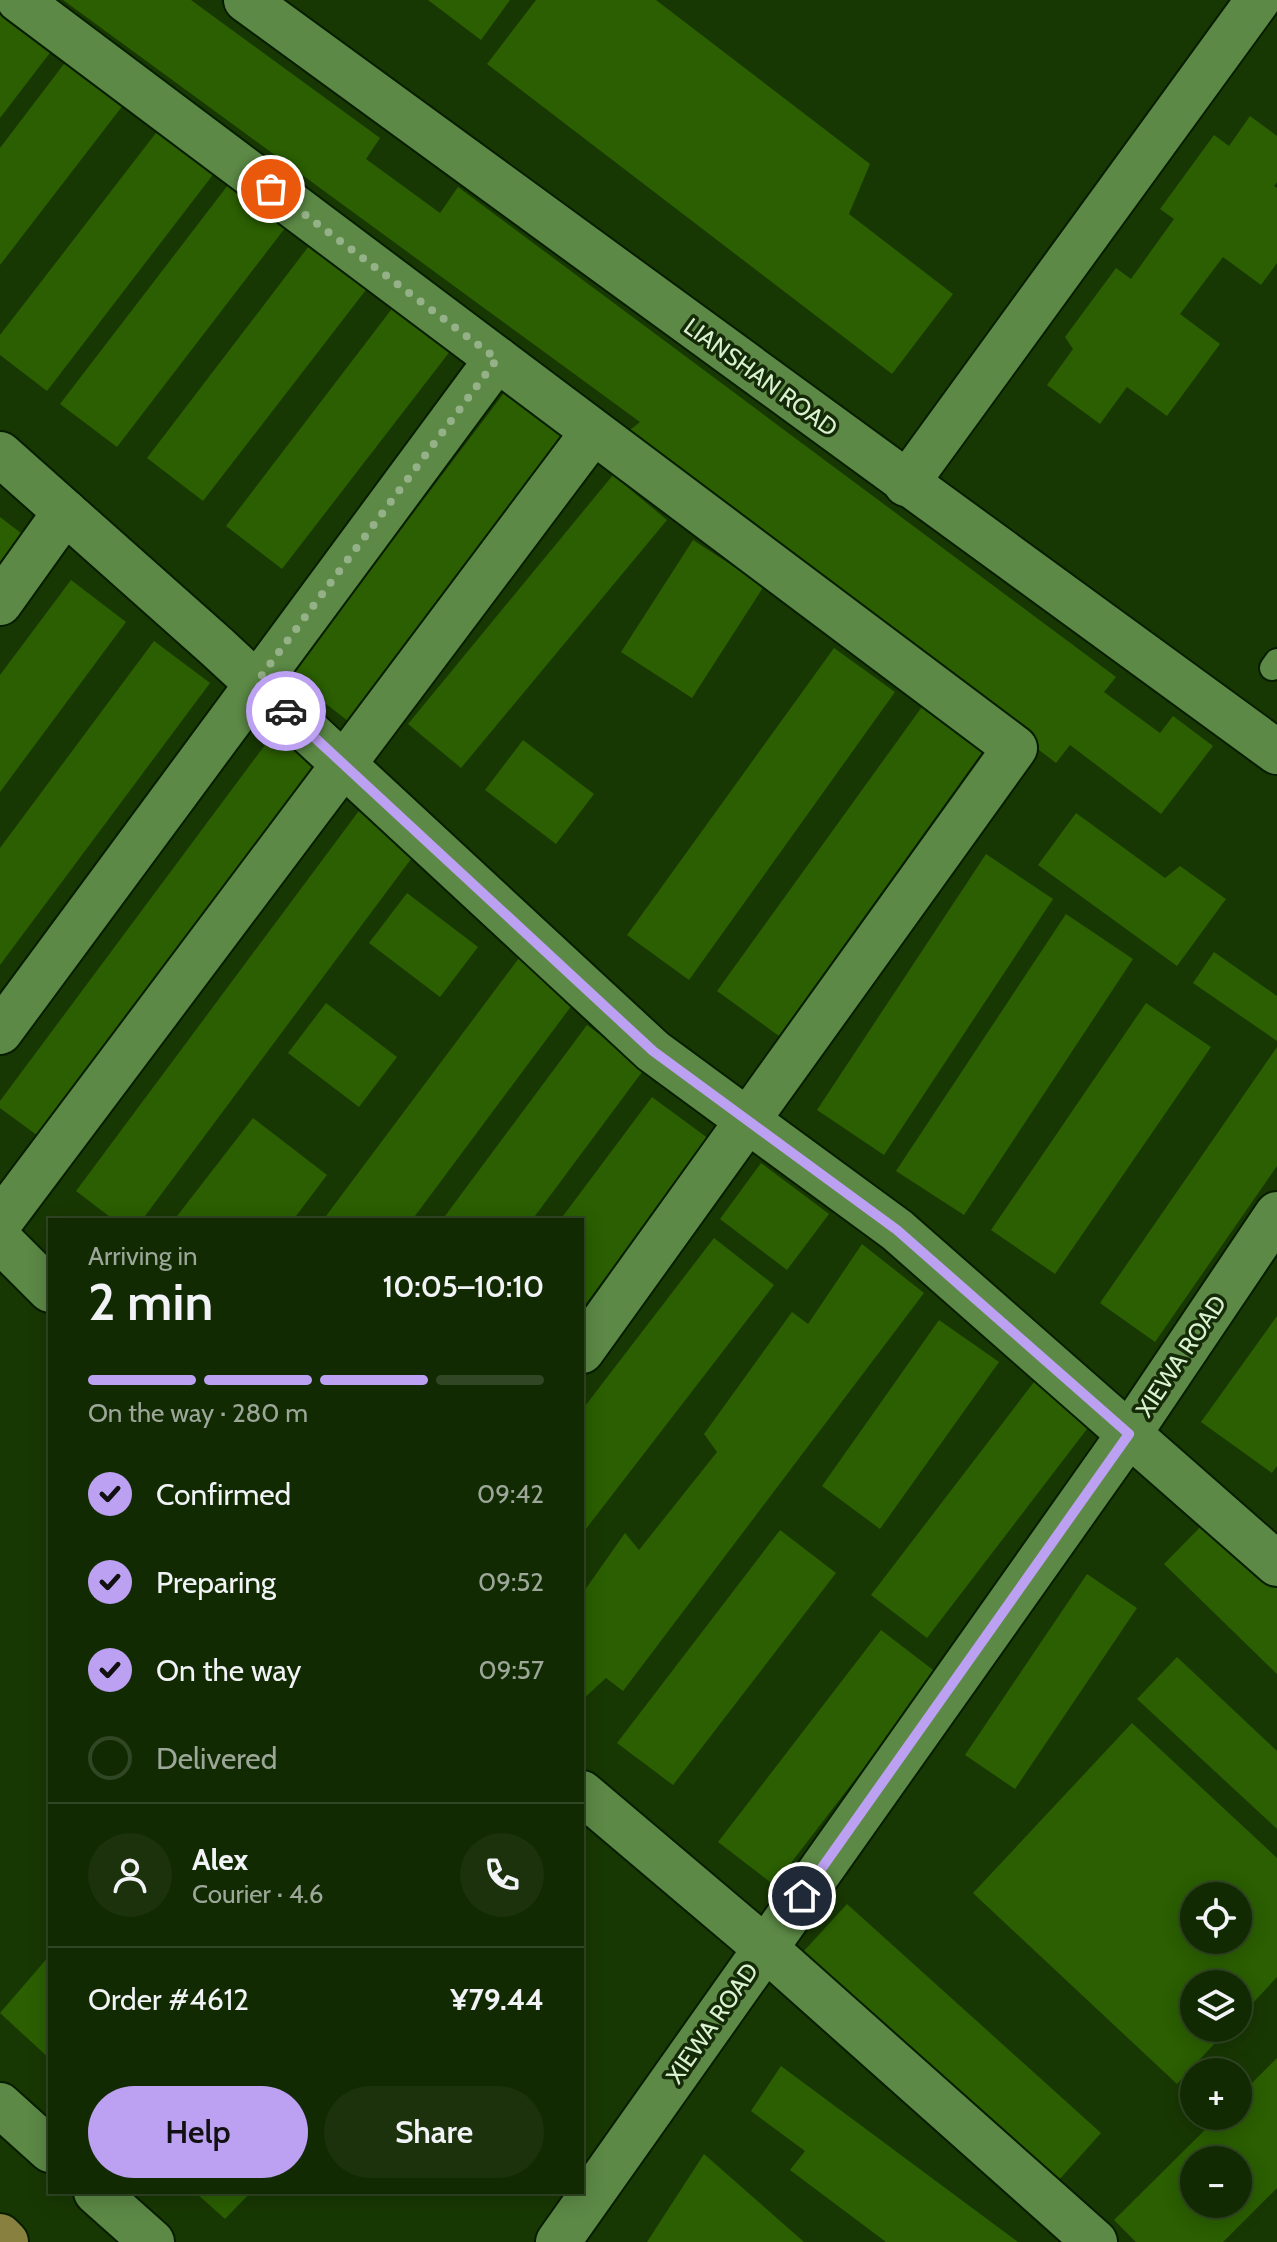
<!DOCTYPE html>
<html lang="en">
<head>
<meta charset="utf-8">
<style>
	body { margin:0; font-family:Cabin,sans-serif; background:#1b320c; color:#f1f3f6; height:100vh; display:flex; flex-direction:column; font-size:30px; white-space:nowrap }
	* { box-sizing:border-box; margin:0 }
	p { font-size:26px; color:#9ca799 }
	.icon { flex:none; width:44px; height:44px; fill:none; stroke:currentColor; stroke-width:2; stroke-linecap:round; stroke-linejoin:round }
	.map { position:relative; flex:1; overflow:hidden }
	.sheet { position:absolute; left:48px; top:1218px; width:536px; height:976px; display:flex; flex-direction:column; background:#122a02; border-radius:0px; box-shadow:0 4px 20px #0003,0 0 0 2px #314624 }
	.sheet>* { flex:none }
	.tools { position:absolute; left:1180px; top:1882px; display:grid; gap:16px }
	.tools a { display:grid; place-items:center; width:72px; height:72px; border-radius:50%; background:#122a02; box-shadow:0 4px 20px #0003,0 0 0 2px #314624; font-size:40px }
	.pin { position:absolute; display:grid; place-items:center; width:68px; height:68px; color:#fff; margin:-34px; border:4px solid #fff; border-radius:50%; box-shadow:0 2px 8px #0007 }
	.courier { position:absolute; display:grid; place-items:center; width:80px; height:80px; margin:-40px; border:6px solid #bca0f2; border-radius:50%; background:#fff; color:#222; box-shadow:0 2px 10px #0007 }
	.overview em { font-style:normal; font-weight:600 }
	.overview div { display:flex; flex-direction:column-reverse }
	.overview { display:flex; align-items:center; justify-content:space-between; height:136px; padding:0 40px }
	h1 { font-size:52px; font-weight:600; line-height:60px }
	.bar { display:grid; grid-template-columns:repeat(4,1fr); gap:12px 8px; align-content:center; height:96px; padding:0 40px }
	.bar i { height:10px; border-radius:6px; background:#314624 }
	.bar .active { background:#bca0f2 }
	.bar p { grid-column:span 4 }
	.line { display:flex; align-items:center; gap:20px; padding:0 40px; border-top:2px solid #314624 }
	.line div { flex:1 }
	.round { display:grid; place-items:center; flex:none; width:84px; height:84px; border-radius:42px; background:#1b320c }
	ol { padding:0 40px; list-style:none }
	li { display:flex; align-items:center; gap:24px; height:88px }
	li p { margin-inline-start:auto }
	li .icon { padding:8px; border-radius:50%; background:#bca0f2; color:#111; stroke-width:4 }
	li:last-child { color:#9ca799 }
	li i { width:44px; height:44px; border:4px solid #314624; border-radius:50% }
	.button { display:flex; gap:16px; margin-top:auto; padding:16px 40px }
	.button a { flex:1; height:92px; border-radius:48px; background:#bca0f2; color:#111; font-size:32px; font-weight:600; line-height:92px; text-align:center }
	.button a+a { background:#1b320c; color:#f1f3f6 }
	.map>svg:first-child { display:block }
</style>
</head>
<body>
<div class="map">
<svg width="1277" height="2242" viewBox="0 0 1277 2242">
	<rect width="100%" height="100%" fill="#183803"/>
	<g fill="#2b5f01" fill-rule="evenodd">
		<polygon points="63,0 191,0 380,138 366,159 440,213 458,187 1116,677 1104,692 1160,733 1173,716 1213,746 1161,814 1070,745 1056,763 626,433 640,422"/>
		<polygon points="428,0 510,0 481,40"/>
		<polygon points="536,0 656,0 870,164 849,214 953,294 892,374 487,64"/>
		<polygon points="0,1 59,41 0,118"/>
		<polygon points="70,56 127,100 0,265 0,148"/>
		<polygon points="1250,116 1277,136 1277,182 1274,186 1277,188 1277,263 1261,285 1223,257 1180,314 1220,344 1167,416 1127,387 1100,424 1047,385 1073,349 1065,337 1116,268 1131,279 1174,219 1160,209 1214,135 1229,146"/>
		<polygon points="159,129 215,172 47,391 0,355 0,335"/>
		<polygon points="228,185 285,228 117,447 60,404"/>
		<polygon points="315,238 372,282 203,501 147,458"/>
		<polygon points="394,306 451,350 282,569 226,526"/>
		<polygon points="507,389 565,434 348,721 290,676"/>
		<polygon points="613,475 667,520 461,768 408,724"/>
		<polygon points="0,517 21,533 0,562"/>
		<polygon points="693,540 764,586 692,698 621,652"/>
		<polygon points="71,580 126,622 0,792 0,675"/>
		<polygon points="154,641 210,683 0,965 0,848"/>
		<polygon points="834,648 895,692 689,980 627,935"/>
		<polygon points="924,704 985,748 779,1036 717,991"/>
		<polygon points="282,722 338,764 53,1147 0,1108 0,1101"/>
		<polygon points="523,740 594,794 556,844 485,790"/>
		<polygon points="361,808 417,851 142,1220 114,1220 76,1191"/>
		<polygon points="1076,813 1165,878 1180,866 1226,899 1177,966 1038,865"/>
		<polygon points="986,854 1053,899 884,1155 817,1110"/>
		<polygon points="407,893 478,947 440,997 369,943"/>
		<polygon points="1066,914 1133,959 964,1215 896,1171"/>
		<polygon points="1214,952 1277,996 1277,1041 1193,983"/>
		<polygon points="522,954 578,997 412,1220 323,1220"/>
		<polygon points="326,1003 397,1057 359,1107 288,1053"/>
		<polygon points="1146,1003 1211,1047 1055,1274 991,1230"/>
		<polygon points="587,1025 645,1068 532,1220 442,1220"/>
		<polygon points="1277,1047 1277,1166 1155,1342 1100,1303"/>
		<polygon points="652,1097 709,1139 582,1309 582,1220 560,1220"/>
		<polygon points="253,1118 327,1175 293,1220 174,1220"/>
		<polygon points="761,1163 829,1214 787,1270 720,1219"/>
		<polygon points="714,1238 774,1285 582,1534 582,1410"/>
		<polygon points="862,1244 924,1293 623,1691 606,1678 582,1700 582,1594 625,1533 639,1550 717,1452 704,1434 792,1312 808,1324"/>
		<polygon points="1277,1316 1277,1466 1272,1473 1201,1422"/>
		<polygon points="939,1320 999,1362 880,1529 822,1486"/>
		<polygon points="1034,1382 1090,1425 927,1638 871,1595"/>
		<polygon points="1208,1519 1277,1586 1277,1674 1164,1564"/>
		<polygon points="780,1530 836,1573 673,1785 617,1743"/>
		<polygon points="1087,1574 1137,1608 1015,1789 965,1755"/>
		<polygon points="881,1630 937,1673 774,1885 718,1842"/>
		<polygon points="1177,1657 1277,1751 1277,1829 1137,1699"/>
		<path d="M1132 1723 1277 1858V1977L1238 2019V1984H1194V2028H1229L1177 2084 973 1893ZM1194 1896H1238V1940H1194Z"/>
		<polygon points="847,1904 1101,2133 1058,2181 803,1952"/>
		<polygon points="50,1955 50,2059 0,2013"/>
		<path d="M1277 2058V2188L1223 2242H1136L1114 2220 1219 2116H1238V2097ZM1194 2160H1238V2204H1194Z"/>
		<polygon points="781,2066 1018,2242 886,2242 790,2170 805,2151 751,2111"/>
		<polygon points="704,2154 804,2242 647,2242"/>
		<polygon points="195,2192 251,2192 225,2219"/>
	</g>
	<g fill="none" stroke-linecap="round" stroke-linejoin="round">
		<g stroke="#071d00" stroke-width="28">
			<polyline id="service" points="1272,668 1277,661"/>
		</g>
		<g stroke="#071d00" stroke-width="48">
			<g id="minor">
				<polyline points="19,0 1015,748 582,1351"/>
				<polyline points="246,0 1277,752"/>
				<polyline points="0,454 217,647 653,1051 897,1230 1277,1564"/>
				<polyline points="906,484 1258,0"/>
				<polyline points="0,603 65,512"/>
				<polyline points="0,1032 497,359"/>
				<polyline points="0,1222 593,432"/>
				<polyline points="0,1240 50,1290"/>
				<polyline points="582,1793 765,1948 1095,2242"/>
				<polyline points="558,2242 1129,1434 1277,1214"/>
			</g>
		</g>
		<g stroke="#071d00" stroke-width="48">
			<g id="tertiary">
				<polyline points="0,2105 50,2150"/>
				<polyline points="96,2192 152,2242"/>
			</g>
		</g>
		<g stroke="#071d00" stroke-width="48">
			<polyline id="primary" points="0,2236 6,2242"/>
		</g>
		<use href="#service" stroke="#5c8946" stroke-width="24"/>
		<use href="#minor" stroke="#5c8946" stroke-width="44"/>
		<use href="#tertiary" stroke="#5c8946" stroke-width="44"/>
		<use href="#primary" stroke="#87803e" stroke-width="44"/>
	</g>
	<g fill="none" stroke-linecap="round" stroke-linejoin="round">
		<polyline stroke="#95b188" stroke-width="8" stroke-dasharray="0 14.4" points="271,189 497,359 256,683 286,711"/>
		<polyline stroke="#bca0f2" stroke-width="10" points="286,711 653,1051 897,1230 1129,1434 802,1896"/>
	</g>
	<g text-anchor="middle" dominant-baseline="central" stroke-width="7" stroke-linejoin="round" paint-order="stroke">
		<g font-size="24" fill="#d9f2cf" stroke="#152b08">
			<text transform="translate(761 377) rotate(36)">LIANSHAN ROAD</text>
			<text transform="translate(1181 1356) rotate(-56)">XIEWA ROAD</text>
			<text transform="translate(712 2023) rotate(-55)">XIEWA ROAD</text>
		</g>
	</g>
</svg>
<div class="tools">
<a><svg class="icon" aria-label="locate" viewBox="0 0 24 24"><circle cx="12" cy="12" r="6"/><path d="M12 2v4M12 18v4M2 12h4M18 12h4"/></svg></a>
<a><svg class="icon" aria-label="layers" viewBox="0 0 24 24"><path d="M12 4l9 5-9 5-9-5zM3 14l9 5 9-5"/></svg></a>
<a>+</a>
<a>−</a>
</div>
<div class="pin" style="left:271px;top:189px;background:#ea580c"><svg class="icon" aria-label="bag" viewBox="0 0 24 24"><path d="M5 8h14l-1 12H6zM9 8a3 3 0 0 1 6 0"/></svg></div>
<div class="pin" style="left:802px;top:1896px;background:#1f2937"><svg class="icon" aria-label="home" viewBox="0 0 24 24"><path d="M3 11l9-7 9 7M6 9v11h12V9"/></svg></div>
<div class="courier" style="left:286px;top:711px"><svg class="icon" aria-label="car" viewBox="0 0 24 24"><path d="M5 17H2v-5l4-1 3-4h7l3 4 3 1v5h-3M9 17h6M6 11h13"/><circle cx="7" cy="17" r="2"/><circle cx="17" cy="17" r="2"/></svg></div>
<section class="sheet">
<div class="overview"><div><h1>2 min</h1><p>Arriving in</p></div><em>10:05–10:10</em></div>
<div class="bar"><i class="active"></i><i class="active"></i><i class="active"></i><i></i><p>On the way · 280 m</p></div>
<ol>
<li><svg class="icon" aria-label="check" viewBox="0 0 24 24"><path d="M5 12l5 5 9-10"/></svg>Confirmed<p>09:42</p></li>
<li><svg class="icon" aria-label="check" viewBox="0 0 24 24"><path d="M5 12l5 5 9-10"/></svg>Preparing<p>09:52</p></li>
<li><svg class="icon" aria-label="check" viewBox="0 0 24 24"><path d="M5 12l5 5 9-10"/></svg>On the way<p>09:57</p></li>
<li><i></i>Delivered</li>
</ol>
<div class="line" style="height:144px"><a class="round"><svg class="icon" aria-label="person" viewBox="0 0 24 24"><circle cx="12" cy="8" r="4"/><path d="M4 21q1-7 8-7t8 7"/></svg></a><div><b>Alex</b><p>Courier · 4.6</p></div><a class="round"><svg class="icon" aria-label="phone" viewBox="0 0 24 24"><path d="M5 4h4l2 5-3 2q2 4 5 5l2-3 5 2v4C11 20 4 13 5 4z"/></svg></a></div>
<div class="line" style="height:104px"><div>Order #4612</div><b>¥79.44</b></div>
<div class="button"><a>Help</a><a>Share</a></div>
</section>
</div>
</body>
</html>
